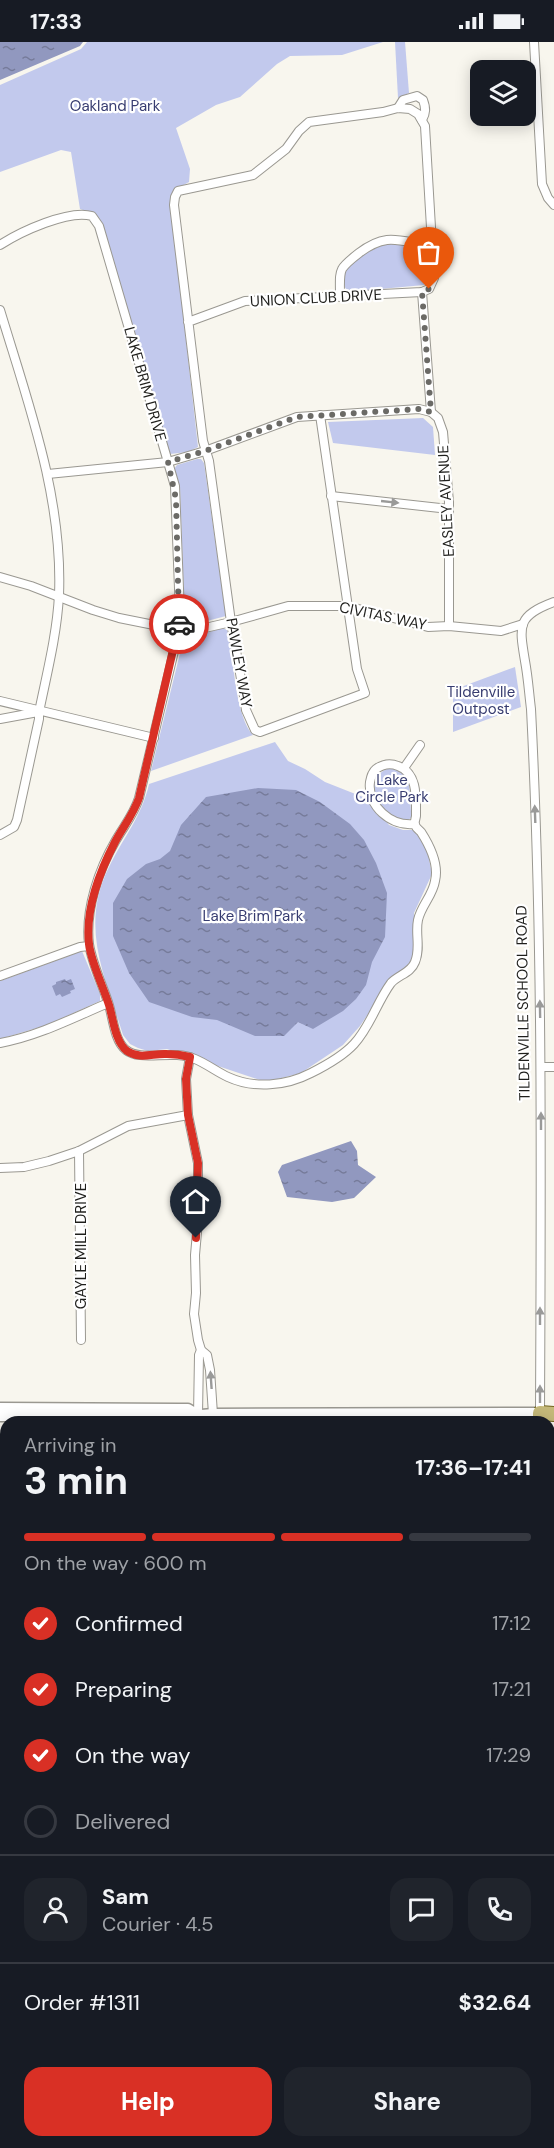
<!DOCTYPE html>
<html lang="en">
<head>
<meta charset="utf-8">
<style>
	body { margin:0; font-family:"DM Sans",sans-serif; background:#20242c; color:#f1f3f6; height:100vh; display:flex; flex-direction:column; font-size:22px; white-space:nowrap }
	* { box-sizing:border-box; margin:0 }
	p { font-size:20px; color:#9ea1a6 }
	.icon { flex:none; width:33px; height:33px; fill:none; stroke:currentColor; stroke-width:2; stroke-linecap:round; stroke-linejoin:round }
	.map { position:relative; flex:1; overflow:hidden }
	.side { position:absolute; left:0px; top:1374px; width:555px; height:732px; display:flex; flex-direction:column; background:#171b24; border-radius:18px 18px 0 0; box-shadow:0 3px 15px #0003 }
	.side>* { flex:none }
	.buttons { position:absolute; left:470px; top:18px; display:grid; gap:12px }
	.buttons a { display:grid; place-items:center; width:66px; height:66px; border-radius:12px; background:#171b24; box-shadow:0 3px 15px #0003; font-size:30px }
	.pin { position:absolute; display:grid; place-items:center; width:51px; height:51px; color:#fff; margin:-62px -26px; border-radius:50% 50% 50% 0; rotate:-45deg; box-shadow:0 0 6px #0007 }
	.pin .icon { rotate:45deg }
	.courier { position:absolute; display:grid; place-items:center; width:60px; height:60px; margin:-30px; border:4px solid #d93025; border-radius:50%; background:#fff; color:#222; box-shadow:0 2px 8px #0007 }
	.head em { font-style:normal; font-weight:700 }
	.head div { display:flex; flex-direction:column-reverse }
	.head { display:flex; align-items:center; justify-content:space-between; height:102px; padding:0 24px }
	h1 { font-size:39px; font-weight:700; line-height:45px }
	.bar { display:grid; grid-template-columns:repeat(4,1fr); gap:9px 6px; align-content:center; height:72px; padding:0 24px }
	.bar i { height:8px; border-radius:4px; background:#363941 }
	.bar .active { background:#d93025 }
	.bar p { grid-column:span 4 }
	.line { display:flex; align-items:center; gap:15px; padding:0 24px; border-top:2px solid #363941 }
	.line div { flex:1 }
	.round { display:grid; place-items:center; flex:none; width:63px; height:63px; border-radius:18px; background:#20242c }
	ol { padding:0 24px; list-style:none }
	li { display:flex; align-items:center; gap:18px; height:66px }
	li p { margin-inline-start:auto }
	li .icon { padding:6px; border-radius:50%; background:#d93025; color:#fff; stroke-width:4 }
	li:last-child { color:#9ea1a6 }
	li i { width:33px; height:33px; border:3px solid #363941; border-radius:50% }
	.action { display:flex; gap:12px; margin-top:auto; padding:12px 24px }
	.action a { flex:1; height:69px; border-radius:18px; background:#d93025; color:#fff; font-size:24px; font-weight:700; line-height:69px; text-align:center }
	.action a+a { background:#20242c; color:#f1f3f6 }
	.status { display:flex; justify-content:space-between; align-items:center; height:42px; padding:0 30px; background:#171b24; direction:ltr }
	.status svg { height:16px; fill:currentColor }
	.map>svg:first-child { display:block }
</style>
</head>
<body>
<div class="status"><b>17:33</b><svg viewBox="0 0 49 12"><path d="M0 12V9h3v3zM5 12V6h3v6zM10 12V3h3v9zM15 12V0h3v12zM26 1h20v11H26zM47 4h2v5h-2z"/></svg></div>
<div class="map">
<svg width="554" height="2106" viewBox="0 0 554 2106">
	<defs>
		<pattern id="wetland-marsh" width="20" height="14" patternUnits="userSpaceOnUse" patternTransform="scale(1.5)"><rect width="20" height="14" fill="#c2c9ed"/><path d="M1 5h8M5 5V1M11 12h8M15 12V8" fill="none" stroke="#a6accb"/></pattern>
		<pattern id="water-ripples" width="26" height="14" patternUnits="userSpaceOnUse" patternTransform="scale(1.5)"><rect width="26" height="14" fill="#9198bf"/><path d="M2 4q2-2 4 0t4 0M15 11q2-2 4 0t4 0" fill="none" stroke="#767b9a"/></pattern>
	</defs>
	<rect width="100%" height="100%" fill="#f8f6ee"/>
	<g fill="#c2c9ed">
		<polygon points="87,0 383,0 342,13 290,14 277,22 240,55 216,63 176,86 190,127 189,140 173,149 170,155 198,405 188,410 170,412 95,172 80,167 71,110 61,108 0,130 0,43 81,7"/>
		<polygon points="395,0 405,0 409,51 398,56"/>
		<path d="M393 201C412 204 427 201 428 224 429 232 428 237 424 243L348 250C329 227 375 203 393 201Z"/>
		<polygon points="423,376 433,385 435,413 333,401 328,380"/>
		<polygon points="197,417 201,417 204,421 226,574 188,584 185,582 180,445 174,427 177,423"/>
		<path d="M223 586 227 588 230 594C233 620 236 675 253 693L151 729 184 595 206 591Z"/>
		<polygon points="515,625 521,665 453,690 453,648"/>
		<path d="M275 700 288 719 305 727 325 740 368 757 389 783 403 788H415L427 807 432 832 414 871V912L406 929 391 938 360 984 343 1003 301 1031 266 1040 167 1007 148 1009 138 1006 130 1002 123 993C105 934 79 885 109 825 123 796 142 774 149 742Z"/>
		<path d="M390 726C416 729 408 757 412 775L407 779C399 778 390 775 384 770 369 758 369 732 390 726Z"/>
		<polygon points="82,909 100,952 100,959 47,983 0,997 0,939"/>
	</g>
	<polygon fill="url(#wetland-marsh)" points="304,2100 368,2100 361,2106 309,2106"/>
	<g fill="url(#water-ripples)">
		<polygon points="0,0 83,0 80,4 0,38"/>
		<polygon points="258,746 296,748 320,760 350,782 364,798 376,821 387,851 385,895 372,920 366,943 356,957 343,969 313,987 298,980 284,994 255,994 217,978 192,975 149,960 129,931 113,894 113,861 127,837 146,822 160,817 170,809 181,783 206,755"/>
		<polygon points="65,937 66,939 71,937 75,947 70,949 71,951 62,955 60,952 56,954 52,944 56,942 56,940"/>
		<polygon points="351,1099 357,1109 358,1123 376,1135 354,1156 332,1160 287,1155 278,1130 282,1123"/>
	</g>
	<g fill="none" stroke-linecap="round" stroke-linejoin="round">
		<g stroke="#9a9891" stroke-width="10">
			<g id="minor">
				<polyline points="534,0 542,142 548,156 554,163"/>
				<path d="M398 66 403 58 417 54 423 58C426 66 426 71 422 78"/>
				<path d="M0 203C20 190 69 167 92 174L99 184 175 444 180 572 179 588 139 756C134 772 124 784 116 798 99 827 85 867 89 902 92 921 102 942 108 960 113 974 114 999 126 1008 141 1020 172 1007 195 1017 207 1022 217 1030 228 1035 254 1047 286 1044 311 1031 325 1024 343 1014 354 1002 370 985 377 960 391 941 398 933 411 931 415 920 421 906 415 892 418 878 421 864 433 853 435 839 439 823 430 804 421 790 419 788 416 786 415 783 414 781 416 775 416 774 416 756 418 731 398 724 391 721 383 722 376 727 372 730 371 735 370 740 367 764 391 785 415 782"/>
				<polyline points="422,250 431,370"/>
				<path d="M340 255C340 227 337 228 359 211 388 189 400 200 432 204"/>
				<path d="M0 268C28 361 63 455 59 553 57 592 47 631 39 670V677L17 778 14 785 0 793"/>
				<polyline points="188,280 245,259 422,250 429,247 434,236 425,84 418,72 410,67 398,66 383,70 309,80 299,89 286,107 253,133 178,149 175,155 174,163 203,399 209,419 231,580 244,654 246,668 255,688 260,690 365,651 357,627 320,373"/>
				<polyline points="48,432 168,420 205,409 297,375 419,367 431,370 438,376 443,390 449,460 449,584"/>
				<polyline points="331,454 449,467"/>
				<polyline points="0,535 31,544 93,568 119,576 179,588 192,589 231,580 288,564 347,564 428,585 449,584 501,589 523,582"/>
				<polyline points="0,659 154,696"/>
				<polyline points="0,677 38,670"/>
				<polyline points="404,726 420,703"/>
				<polyline points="0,934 80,905 89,904"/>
				<path d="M0 1001C38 994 73 976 108 961"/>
				<polyline points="190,1015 186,1037 188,1073 198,1121 198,1179 195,1213 196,1251 194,1272 198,1298 201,1308 207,1313 210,1328 213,1372"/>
				<polyline points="541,1025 554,1025"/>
				<polyline points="79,1109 81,1298"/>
				<polyline points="0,1126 24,1125 49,1119 79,1109 128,1084 188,1073"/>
				<path d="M540 1371C541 1136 543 902 531 667 529 651 528 635 525 619 519 583 517 574 554 560"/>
				<polyline points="198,1373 199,1313 201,1308"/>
				<polyline points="549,1533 554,1533"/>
			</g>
		</g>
		<g stroke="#9a9891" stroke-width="13">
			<g id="tertiary">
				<polyline points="0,1366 178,1367 188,1367 198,1373"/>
				<polyline points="0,1374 178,1375 213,1372 540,1371"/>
			</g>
		</g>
		<g stroke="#72651f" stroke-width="16">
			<g id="primary">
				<polyline points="540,1380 540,1371 554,1372"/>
				<polyline points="549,1624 554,1639"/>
			</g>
		</g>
		<g stroke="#72651f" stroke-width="16">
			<g id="trunk">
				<polyline points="0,1833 6,1833"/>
				<polyline points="549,1833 554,1833"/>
				<polyline points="0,1854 6,1854"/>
				<polyline points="549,1856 554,1856"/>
			</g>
		</g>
		<use href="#minor" stroke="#fff" stroke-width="8"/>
		<use href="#tertiary" stroke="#fff" stroke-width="10"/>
		<use href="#primary" stroke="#c5b97a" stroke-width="14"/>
		<use href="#trunk" stroke="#b2a24e" stroke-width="14"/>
	</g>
	<defs><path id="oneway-solid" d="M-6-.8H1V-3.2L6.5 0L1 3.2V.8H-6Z" transform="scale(1.5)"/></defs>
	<g fill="#9a9a99">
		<use href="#oneway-solid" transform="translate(390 460) rotate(6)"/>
		<use href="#oneway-solid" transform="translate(535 772) rotate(-92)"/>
		<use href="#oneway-solid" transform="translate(540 967) rotate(-91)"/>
		<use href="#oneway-solid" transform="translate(541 1079) rotate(-90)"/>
		<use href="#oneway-solid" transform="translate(540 1274) rotate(-90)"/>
		<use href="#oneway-solid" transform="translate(211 1338) rotate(-94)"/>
		<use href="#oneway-solid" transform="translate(540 1352) rotate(-90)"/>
	</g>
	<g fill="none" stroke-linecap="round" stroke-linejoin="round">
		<polyline stroke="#6b6a66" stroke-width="6" stroke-dasharray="0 10.8" points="179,582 176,457 168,420 205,409 297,375 419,367 431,370 422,250 429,247"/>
		<path stroke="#d93025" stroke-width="8" d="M179 582 139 756C133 773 123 785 115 800 99 831 85 867 89 902 91 920 103 944 109 963 113 976 115 1000 127 1009 140 1018 153 1011 167 1012 175 1012 182 1013 190 1015L186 1037 188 1073 198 1121 196 1196"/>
	</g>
	<g text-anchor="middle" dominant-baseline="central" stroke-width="4.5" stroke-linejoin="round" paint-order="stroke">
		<g font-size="15" fill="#373c70" stroke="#fff">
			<text x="115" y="64">Oakland Park</text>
			<text x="481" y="650">Tildenville<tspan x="481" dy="17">Outpost</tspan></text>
			<text x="392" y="738">Lake<tspan x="392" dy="17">Circle Park</tspan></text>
			<text x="253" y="874">Lake Brim Park</text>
		</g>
		<g font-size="15" fill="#1f1f1c" stroke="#fff">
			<text transform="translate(316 256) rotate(-3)">UNION CLUB DRIVE</text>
			<text transform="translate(145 342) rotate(74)">LAKE BRIM DRIVE</text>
			<text transform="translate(446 459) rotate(-93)">EASLEY AVENUE</text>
			<text transform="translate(383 574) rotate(12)">CIVITAS WAY</text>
			<text transform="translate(239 621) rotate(80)">PAWLEY WAY</text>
			<text transform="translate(523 961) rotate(-91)">TILDENVILLE SCHOOL ROAD</text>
			<text transform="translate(81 1204) rotate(-90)">GAYLE MILL DRIVE</text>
		</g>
	</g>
</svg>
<div class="buttons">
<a><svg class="icon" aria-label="layers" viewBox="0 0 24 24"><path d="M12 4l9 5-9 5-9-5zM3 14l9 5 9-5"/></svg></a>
</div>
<div class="pin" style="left:429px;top:247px;background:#ea580c"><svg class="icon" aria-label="bag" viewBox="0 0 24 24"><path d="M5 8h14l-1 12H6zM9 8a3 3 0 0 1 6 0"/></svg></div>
<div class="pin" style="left:196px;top:1196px;background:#1f2937"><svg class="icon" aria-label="home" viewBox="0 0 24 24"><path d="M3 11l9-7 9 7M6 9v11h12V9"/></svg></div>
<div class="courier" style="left:179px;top:582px"><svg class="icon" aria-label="car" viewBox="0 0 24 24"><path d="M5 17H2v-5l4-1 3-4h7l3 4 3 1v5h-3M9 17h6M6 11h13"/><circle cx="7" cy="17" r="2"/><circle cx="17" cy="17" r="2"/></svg></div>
<section class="side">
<div class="head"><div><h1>3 min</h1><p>Arriving in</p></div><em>17:36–17:41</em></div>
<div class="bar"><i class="active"></i><i class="active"></i><i class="active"></i><i></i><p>On the way · 600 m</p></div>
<ol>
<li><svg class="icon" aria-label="check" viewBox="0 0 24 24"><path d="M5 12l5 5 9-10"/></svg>Confirmed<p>17:12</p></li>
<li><svg class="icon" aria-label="check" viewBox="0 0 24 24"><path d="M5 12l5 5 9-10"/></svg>Preparing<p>17:21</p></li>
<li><svg class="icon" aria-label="check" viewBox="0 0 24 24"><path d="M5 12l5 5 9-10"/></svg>On the way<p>17:29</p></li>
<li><i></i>Delivered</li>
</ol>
<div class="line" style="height:108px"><a class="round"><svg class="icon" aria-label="person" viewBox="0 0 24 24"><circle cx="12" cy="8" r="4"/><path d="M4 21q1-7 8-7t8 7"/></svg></a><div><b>Sam</b><p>Courier · 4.5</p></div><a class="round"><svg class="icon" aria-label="chat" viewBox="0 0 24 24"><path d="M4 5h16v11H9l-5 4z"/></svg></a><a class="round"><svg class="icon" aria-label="phone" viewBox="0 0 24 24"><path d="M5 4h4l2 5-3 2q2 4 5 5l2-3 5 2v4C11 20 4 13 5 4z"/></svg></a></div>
<div class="line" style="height:78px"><div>Order #1311</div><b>$32.64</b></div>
<div class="action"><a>Help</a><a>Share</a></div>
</section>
</div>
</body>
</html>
